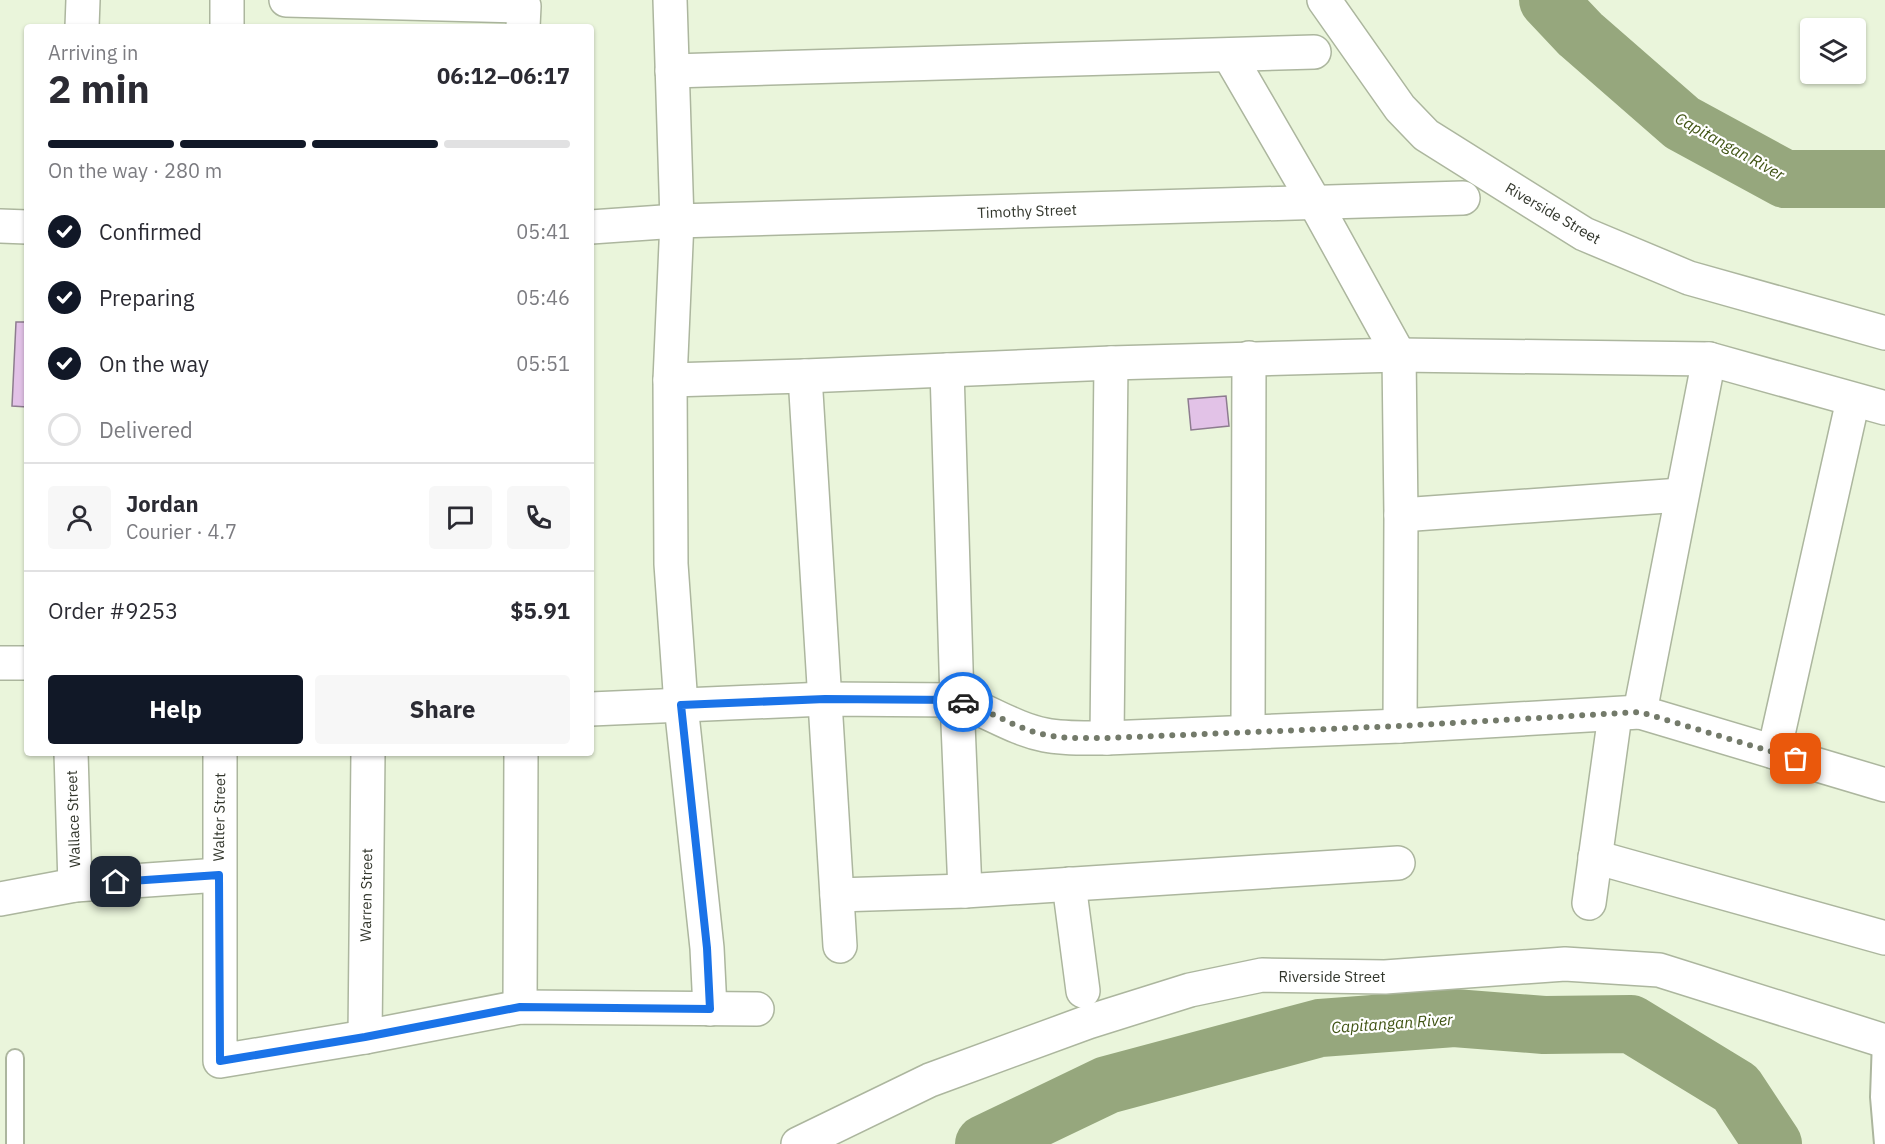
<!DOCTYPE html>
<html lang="en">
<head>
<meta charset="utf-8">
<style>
	body { margin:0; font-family:"IBM Plex Sans",sans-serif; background:#f7f7f7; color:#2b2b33; height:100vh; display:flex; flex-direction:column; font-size:22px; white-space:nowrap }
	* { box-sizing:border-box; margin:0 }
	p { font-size:20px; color:#7c7c81 }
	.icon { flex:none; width:33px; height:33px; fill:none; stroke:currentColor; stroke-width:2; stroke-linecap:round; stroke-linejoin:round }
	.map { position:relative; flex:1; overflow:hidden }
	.sheet { position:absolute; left:24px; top:24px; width:570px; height:732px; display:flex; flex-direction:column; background:#fff; border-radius:6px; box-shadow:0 2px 4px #0004 }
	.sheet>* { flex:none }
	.fabs { position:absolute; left:1800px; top:18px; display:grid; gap:12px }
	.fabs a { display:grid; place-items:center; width:66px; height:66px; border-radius:6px; background:#fff; box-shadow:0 2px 4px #0004; font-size:30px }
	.pin { position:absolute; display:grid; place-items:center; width:51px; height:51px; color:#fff; margin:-26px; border-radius:12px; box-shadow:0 3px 9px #0006 }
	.courier { position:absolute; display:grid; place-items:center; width:60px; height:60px; margin:-30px; border:4px solid #1a73e8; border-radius:50%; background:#fff; color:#222; box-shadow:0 2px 8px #0007 }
	.summary em { font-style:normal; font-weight:800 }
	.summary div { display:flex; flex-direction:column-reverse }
	.summary { display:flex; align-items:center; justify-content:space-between; height:102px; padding:0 24px }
	h1 { font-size:39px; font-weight:800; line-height:45px }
	.bar { display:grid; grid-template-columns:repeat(4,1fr); gap:9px 6px; align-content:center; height:72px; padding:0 24px }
	.bar i { height:8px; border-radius:4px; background:#e1e1e2 }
	.bar .selected { background:#111827 }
	.bar p { grid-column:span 4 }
	.line { display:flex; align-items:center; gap:15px; padding:0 24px; border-top:2px solid #e1e1e2 }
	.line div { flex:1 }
	.round { display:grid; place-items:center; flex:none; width:63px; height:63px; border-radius:6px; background:#f7f7f7 }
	ol { padding:0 24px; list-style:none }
	li { display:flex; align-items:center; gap:18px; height:66px }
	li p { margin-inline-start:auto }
	li .icon { padding:6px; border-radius:50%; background:#111827; color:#fff; stroke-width:4 }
	li:last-child { color:#7c7c81 }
	li i { width:33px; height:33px; border:3px solid #e1e1e2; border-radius:50% }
	.action { display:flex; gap:12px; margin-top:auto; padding:12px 24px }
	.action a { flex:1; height:69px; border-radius:6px; background:#111827; color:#fff; font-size:24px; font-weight:800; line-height:69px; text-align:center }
	.action a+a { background:#f7f7f7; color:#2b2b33 }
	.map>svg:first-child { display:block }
</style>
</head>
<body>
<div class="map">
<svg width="1885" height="1144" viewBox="0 0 1885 1144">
	<rect width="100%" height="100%" fill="#eaf5db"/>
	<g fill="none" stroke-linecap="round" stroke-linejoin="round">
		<g stroke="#96a77d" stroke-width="58">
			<polyline points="1548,0 1580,34 1682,123 1785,179 1885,179"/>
			<polyline points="984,1144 1107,1085 1320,1028 1454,1018 1544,1025 1631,1024 1736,1088 1773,1144"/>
		</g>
	</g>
	<g fill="#e2c2e7" stroke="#8d7c8f" stroke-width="1.5">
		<polygon points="16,322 27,322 27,407 12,406"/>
		<polygon points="1226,396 1229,426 1191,430 1188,399"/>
	</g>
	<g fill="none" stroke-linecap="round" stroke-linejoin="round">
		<g stroke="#acb69e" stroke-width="20">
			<g id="lane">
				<polyline points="1881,1040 1879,1097 1883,1144"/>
				<polyline points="15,1144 15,1058"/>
			</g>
		</g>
		<g stroke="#acb69e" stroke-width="36">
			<g id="street">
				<polyline points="286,0 524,6 523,27"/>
				<polyline points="670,0 677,221 670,380 671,564 681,705 707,948 710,1009"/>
				<polyline points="1324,0 1400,108 1426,135 1584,234 1689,278 1885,333"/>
				<polyline points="82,27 83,0"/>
				<polyline points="227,27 227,0"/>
				<polyline points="1229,55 1315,203 1399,355 1401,515 1400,726"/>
				<polyline points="672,71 1314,52"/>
				<polyline points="0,226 27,227"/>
				<polyline points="591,227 677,221 1463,198"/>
				<polyline points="947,370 957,700 965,891"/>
				<polyline points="805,376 840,946"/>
				<polyline points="670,380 805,376 1111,363 1399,355 1709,359 1885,408"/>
				<polyline points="1401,515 1681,495"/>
				<polyline points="0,663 27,663"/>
				<path d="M591 709 825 699 957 700C987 710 1014 729 1045 735 1065 739 1086 738 1107 738L1400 726 1640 712 1885 785"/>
				<polyline points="1640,712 1709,359"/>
				<polyline points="1248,732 1249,358"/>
				<polyline points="1107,738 1111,363"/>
				<polyline points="1774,752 1853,400"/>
				<polyline points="71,753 75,885"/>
				<polyline points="220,753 220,1061 365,1037 520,1007 757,1009"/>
				<polyline points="1595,857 1885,938"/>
				<polyline points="1069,884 1083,991"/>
				<polyline points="837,895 965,891 1398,863"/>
				<polyline points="0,899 75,885 219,875"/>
				<polyline points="1589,903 1615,715"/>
				<polyline points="520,1007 521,753"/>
				<polyline points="365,1037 368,753"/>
				<polyline points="798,1144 930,1080 1088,1022 1190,990 1262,975 1385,977 1565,964 1659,970 1885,1041"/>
			</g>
		</g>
		<use href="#lane" stroke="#fff" stroke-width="16"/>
		<use href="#street" stroke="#fff" stroke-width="33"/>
	</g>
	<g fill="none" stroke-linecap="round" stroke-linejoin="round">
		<path stroke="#737a6a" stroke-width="6" stroke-dasharray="0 10.8" d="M963 702C991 711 1016 729 1046 735 1066 739 1087 738 1107 738L1400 726 1640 712 1796 759"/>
		<polyline stroke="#1a73e8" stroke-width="8" points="116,882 219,875 220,1061 365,1037 520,1007 710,1009 707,948 681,705 825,699 957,700 963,702"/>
	</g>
	<g text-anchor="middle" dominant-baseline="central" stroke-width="4.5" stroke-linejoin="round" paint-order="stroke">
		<g font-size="15" fill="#33372d" stroke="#fff">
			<text transform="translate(1027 211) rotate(-2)">Timothy Street</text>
			<text transform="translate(1553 213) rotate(30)">Riverside Street</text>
			<text transform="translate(219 817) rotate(-89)">Walter Street</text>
			<text transform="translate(73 819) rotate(-92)">Wallace Street</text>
			<text transform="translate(366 895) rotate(-89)">Warren Street</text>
			<text x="1332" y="976">Riverside Street</text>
		</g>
		<g font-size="16" font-style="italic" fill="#3f5313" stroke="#fff">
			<text transform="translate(1730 146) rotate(29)">Capitangan River</text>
			<text transform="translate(1392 1023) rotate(-4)">Capitangan River</text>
		</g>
	</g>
</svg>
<div class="fabs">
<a><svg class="icon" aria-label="layers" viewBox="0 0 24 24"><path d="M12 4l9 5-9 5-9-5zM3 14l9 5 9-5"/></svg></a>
</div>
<div class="pin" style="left:1796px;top:759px;background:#ea580c"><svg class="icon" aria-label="bag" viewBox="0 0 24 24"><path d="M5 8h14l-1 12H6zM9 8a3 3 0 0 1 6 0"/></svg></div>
<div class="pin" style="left:116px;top:882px;background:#1f2937"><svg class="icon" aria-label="home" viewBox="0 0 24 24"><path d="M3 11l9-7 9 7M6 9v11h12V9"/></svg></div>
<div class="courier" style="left:963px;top:702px"><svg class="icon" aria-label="car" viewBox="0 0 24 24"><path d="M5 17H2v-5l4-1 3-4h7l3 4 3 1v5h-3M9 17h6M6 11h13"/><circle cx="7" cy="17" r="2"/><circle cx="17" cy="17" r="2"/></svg></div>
<section class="sheet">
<div class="summary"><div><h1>2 min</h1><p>Arriving in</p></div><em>06:12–06:17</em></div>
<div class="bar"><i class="selected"></i><i class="selected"></i><i class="selected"></i><i></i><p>On the way · 280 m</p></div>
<ol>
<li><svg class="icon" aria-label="check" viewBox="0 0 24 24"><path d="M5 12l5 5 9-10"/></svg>Confirmed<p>05:41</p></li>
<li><svg class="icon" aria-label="check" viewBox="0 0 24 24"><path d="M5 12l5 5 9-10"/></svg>Preparing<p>05:46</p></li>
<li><svg class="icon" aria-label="check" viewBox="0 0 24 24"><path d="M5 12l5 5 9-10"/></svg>On the way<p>05:51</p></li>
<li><i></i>Delivered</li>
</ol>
<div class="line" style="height:108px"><a class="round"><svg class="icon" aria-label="person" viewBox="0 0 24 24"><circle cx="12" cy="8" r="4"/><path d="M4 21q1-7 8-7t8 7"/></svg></a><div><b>Jordan</b><p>Courier · 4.7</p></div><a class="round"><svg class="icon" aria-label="chat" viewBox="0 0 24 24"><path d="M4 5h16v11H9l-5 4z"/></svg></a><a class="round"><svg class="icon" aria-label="phone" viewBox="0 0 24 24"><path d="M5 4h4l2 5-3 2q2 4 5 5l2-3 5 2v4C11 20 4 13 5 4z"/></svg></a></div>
<div class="line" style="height:78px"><div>Order #9253</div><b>$5.91</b></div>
<div class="action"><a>Help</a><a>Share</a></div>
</section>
</div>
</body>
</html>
